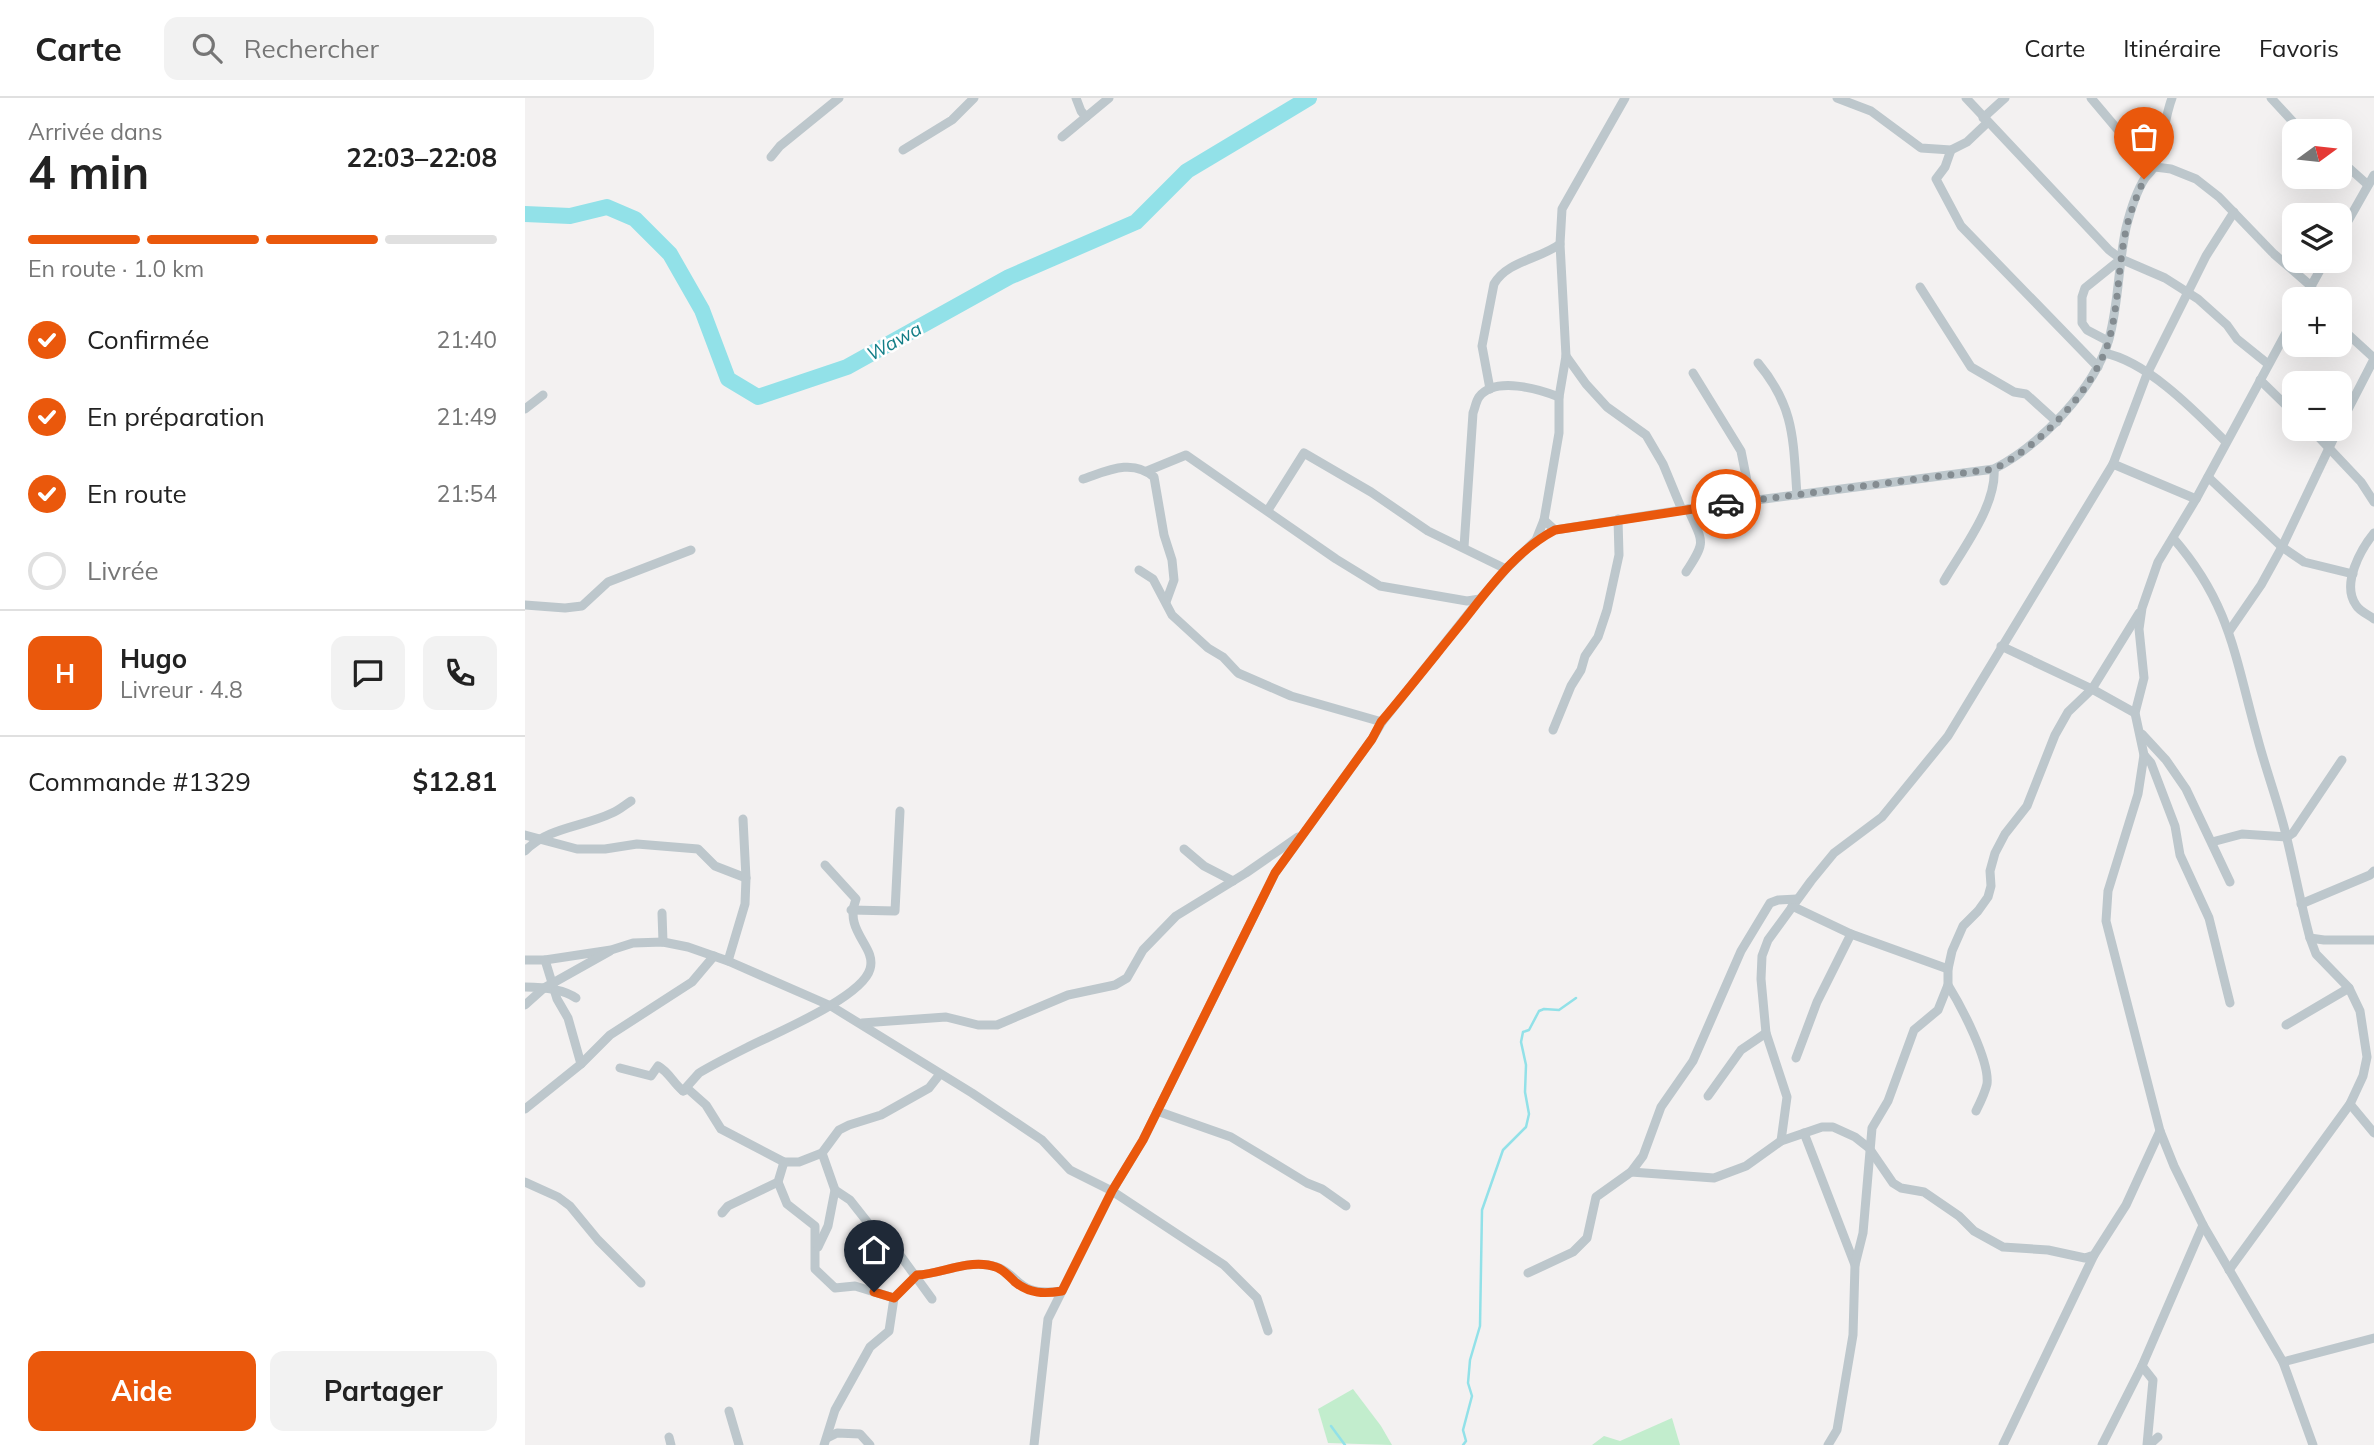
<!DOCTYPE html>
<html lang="fr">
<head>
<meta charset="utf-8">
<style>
	body { margin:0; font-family:Mulish,sans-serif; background:#f2f2f2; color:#222; height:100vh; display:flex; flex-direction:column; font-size:26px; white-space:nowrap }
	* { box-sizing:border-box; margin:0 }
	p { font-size:23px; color:#767676 }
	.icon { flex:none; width:38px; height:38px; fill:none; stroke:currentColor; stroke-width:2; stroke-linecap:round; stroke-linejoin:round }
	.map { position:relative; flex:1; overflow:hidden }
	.side { display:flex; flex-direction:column; background:#fff; width:525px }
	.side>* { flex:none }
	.needle { width:46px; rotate:75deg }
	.controls { position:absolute; left:1757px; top:21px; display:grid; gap:14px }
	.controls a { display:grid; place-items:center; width:70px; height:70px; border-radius:14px; background:#fff; box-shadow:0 7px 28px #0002; font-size:35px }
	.pin { position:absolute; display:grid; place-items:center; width:60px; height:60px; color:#fff; margin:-72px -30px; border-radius:50% 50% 50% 0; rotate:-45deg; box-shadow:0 0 7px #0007 }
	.pin .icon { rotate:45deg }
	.courier { position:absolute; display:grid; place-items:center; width:70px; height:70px; margin:-35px; border:5px solid #ea580c; border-radius:50%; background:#fff; color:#222; box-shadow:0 2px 9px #0007 }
	.summary em { font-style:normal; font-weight:700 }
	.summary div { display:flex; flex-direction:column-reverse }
	.summary { display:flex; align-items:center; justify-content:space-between; height:119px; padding:0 28px }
	h1 { font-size:46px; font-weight:700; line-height:52px }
	.bar { display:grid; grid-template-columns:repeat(4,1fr); gap:10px 7px; align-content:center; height:84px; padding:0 28px }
	.bar i { height:9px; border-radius:5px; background:#e0e0e0 }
	.bar .on { background:#ea580c }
	.bar p { grid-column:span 4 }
	.line { display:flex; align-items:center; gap:18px; padding:0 28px; border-top:2px solid #e0e0e0 }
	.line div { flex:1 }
	.round { display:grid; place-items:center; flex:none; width:74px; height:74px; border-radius:14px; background:#f2f2f2 }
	ol { padding:0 28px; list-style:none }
	li { display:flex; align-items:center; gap:21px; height:77px }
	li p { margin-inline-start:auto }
	li .icon { padding:7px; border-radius:50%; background:#ea580c; color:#fff; stroke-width:4 }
	li:last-child { color:#767676 }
	li i { width:38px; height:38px; border:4px solid #e0e0e0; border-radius:50% }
	.button { display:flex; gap:14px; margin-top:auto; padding:14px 28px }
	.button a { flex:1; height:80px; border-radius:14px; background:#ea580c; color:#fff; font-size:28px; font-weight:700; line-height:80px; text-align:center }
	.button a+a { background:#f2f2f2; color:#222 }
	header { display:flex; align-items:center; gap:42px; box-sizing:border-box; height:98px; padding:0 35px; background:#fff; border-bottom:2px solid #e0e0e0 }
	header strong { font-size:33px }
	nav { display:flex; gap:38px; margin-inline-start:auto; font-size:24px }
	.search { width:490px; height:63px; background:#f2f2f2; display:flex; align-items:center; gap:18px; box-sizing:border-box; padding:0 24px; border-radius:14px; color:#767676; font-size:26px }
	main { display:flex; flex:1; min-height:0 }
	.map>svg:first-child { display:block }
</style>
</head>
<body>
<header>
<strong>Carte</strong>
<div class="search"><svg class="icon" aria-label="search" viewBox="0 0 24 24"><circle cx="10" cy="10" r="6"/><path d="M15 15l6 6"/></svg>Rechercher</div>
<nav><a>Carte</a><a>Itinéraire</a><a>Favoris</a></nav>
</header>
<main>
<section class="side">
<div class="summary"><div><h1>4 min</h1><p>Arrivée dans</p></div><em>22:03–22:08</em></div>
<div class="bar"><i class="on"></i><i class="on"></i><i class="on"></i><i></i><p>En route · 1.0 km</p></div>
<ol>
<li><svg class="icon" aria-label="check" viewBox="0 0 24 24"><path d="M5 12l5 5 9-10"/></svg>Confirmée<p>21:40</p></li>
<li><svg class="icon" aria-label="check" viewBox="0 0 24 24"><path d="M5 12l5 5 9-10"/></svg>En préparation<p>21:49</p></li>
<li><svg class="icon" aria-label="check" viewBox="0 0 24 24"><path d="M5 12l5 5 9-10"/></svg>En route<p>21:54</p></li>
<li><i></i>Livrée</li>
</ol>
<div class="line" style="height:126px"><b class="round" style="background:#ea580c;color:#fff">H</b><div><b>Hugo</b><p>Livreur · 4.8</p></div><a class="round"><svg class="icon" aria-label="chat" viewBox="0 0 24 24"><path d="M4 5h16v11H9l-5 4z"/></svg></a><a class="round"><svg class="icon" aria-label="phone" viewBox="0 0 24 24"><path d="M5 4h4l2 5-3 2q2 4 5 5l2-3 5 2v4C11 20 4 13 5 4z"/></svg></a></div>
<div class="line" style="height:91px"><div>Commande #1329</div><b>$12.81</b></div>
<div class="button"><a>Aide</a><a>Partager</a></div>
</section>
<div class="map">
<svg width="1849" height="1347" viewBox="0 0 1849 1347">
	<rect width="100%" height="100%" fill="#f3f1f1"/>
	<g fill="#c2edcd">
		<polygon points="828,1291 856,1328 867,1347 803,1345 793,1311"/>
		<polygon points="1147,1320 1155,1347 1067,1347 1079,1338 1095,1343"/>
	</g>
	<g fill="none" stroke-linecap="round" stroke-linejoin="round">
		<g stroke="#92e1e8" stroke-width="2.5">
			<polyline points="806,1328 820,1347"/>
			<polyline points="938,1347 941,1343 938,1332 947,1298 943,1285 945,1262 955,1228 957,1112 978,1052 1001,1029 1004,1016 1000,994 1001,967 996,944 998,934 1004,932 1014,913 1019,911 1034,912 1051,900"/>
		</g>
		<polyline stroke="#92e1e8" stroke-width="16" points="0,116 45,118 82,109 110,121 145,156 177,212 203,281 233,299 322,269 484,179 611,124 662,73 784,0"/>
		<g stroke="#bdc7cc" stroke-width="9">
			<polyline points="551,0 556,13 561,19"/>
			<polyline points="1312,0 1346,13 1396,50 1426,52 1442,44 1462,25"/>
			<polyline points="1441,0 1584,152 1596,161 1640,180 1673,201 1702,227 1712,241 1743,266"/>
			<polyline points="1566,0 1615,58 1630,69 1646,71 1671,81 1694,99 1749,156 1786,188 1792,201"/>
			<polyline points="1746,0 1770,26 1779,33"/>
			<polyline points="1458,20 1480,0"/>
			<polyline points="537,39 584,0"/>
			<polyline points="378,52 427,22 449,0"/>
			<polyline points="1426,52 1420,69 1411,81 1436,128 1573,269"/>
			<polyline points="246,59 255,48 314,0"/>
			<polyline points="1815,62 1843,87"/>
			<polyline points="1815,137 1849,77"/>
			<polyline points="1395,189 1446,269 1489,294 1501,296 1532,324"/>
			<polyline points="1779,201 1800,163"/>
			<polyline points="1769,220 1671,401 1633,464 1617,510 1614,531 1619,580 1610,615 1619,657 1613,696 1583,793 1581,823 1635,1033 1649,1068 1678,1127 1758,1264 1788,1347"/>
			<polyline points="1815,229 1849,260"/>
			<polyline points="1583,243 1562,232 1557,225 1557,199 1560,190 1596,161"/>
			<path d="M1579 255C1622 263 1671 314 1701 344"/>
			<polyline points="1041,258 1061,286 1082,309 1121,337 1138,366 1157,412"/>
			<path d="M1233 265C1270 309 1268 342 1272 397"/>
			<polyline points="1168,275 1216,353 1226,403"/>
			<polyline points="1735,282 1769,315"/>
			<path d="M965 291 957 248 969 186C982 163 1015 161 1035 146"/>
			<polyline points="0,311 18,297"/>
			<polyline points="1815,327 1849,261"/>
			<polyline points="1786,331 1836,384 1849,404"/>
			<polyline points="1588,366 1671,401"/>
			<polyline points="622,373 661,357 811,461 855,488 942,503 955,501"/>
			<polyline points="1683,379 1757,449 1779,464 1828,476"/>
			<path d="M558 381C582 373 607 360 629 379L639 437 647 462 649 482 641 504"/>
			<polyline points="743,412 779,355 846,394 903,433 981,471"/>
			<path d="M1019 422 1030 432 1163 411 1469 371C1514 348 1570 291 1584 241 1594 205 1593 167 1601 130 1605 114 1611 94 1620 80 1623 76 1628 72 1630 67 1638 47 1639 21 1647 0"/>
			<path d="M1849 435C1836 451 1816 486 1831 507 1834 513 1844 517 1849 521"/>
			<path d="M1648 440C1705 505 1710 559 1732 638 1741 673 1754 706 1762 741 1770 774 1776 807 1785 840L1799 842H1849"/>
			<path d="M939 449 948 315C950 310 951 303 954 299 970 278 1014 291 1034 299"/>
			<polyline points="614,472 628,481 647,517 683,550 698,559 713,575 766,598 857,624"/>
			<path d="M1161 474C1182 442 1178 445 1163 411"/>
			<path d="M1419 483C1437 452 1472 407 1469 371"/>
			<polyline points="0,507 40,510 57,508 83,484 166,452"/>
			<polyline points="1705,532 1736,487 1757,449 1813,331"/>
			<polyline points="1476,548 1567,591 1610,615"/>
			<polyline points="1028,632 1046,588 1056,572 1060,558 1073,539 1082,512 1094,457 1093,421"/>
			<polyline points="1617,636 1641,662 1661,691 1705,784"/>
			<polyline points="1619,657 1626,665 1650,728 1655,757 1684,820 1705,905"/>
			<polyline points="0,737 52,751 80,751 112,746 173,751 190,768 221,780"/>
			<polyline points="1687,744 1717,736 1762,739 1768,735 1817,662"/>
			<polyline points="659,751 679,768 708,783"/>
			<path d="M0 753C23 729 58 729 87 715 93 713 100 707 106 703"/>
			<polyline points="1776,806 1845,777 1849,773"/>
			<polyline points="1267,808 1326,836 1423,871"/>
			<polyline points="326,812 370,813 375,713"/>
			<polyline points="137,815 138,844"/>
			<polyline points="0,862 20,862 86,852 108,845 138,844 163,849 203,863 306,908 447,995 517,1042 545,1072 587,1093 699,1167 732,1200 743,1233"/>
			<polyline points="20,862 32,901 43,920 56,966"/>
			<polyline points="203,863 220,806 221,780 218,721"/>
			<path d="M1423 887C1436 908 1465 963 1462 986 1460 995 1455 1005 1451 1013"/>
			<path d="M0 889C16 889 38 891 51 900"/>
			<polyline points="0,907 19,890 85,853"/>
			<polyline points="337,925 421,919 453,927 472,927 543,897 590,887 602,880 618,852 651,818 721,775 773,739"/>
			<polyline points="1761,927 1824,890"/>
			<polyline points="1271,960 1292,904 1326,836"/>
			<path d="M95 970 126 978 133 968C144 974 148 985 158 993L163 991 181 1007 196 1031 259 1064H274L297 1055 314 1032 324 1027 356 1017 404 990 415 976"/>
			<path d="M158 993 174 975C189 966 205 958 221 950 248 936 337 900 345 871 352 848 318 834 331 801L300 767"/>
			<polyline points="1183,998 1216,952 1241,935"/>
			<polyline points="1825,1006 1849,1035"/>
			<polyline points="0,1011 56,966 85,937 167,884 189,858"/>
			<polyline points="632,1013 706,1039 782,1085 797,1091 821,1108"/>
			<polyline points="1279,1035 1330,1167"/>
			<polyline points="1256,1043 1262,999 1241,935 1236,881 1237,858 1243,842 1286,783 1309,755 1357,719 1423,638 1588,366 1622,276 1681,158 1709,114"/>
			<polyline points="1106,1074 1189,1080 1221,1068 1256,1043 1297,1029 1308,1029 1330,1039 1344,1050 1368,1085 1376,1090 1399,1094 1434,1118 1449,1133 1478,1149 1523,1152 1560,1160 1569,1157 1601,1107 1635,1033"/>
			<polyline points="0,1084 33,1099 45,1108 73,1142 116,1185"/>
			<polyline points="253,1084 262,1106 290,1128 290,1171 310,1190 330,1188 369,1200"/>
			<polyline points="310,1092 325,1102 355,1140 372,1153 407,1201"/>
			<polyline points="197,1115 203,1108 253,1084 259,1064"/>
			<polyline points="293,1149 303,1128 310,1092 297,1055"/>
			<polyline points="1704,1172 1825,1006 1838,978 1842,959 1835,913 1824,890 1791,856 1785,840"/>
			<polyline points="1003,1175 1048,1154 1062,1140 1071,1099 1106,1074 1118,1058 1136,1009 1168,963 1216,853 1245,805 1253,802 1272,801"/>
			<polyline points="1758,1264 1849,1240"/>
			<polyline points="1617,1268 1628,1282 1622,1347"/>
			<polyline points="204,1313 214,1347"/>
			<polyline points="144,1339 146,1347"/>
			<polyline points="302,1340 312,1335 335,1336 345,1347"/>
			<path d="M299 1347 310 1312 345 1249 364 1233 369 1200 392 1177C415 1176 439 1163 463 1167 497 1172 486 1200 537 1193"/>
			<polyline points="509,1347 523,1221 587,1093 618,1042 750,775 847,641 857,624 955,501 981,471 1011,442 1019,422 1034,335 1034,299 1041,258 1035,146 1037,111 1100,0"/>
			<polyline points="1303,1347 1312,1332 1328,1237 1330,1167 1338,1135 1347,1030 1363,1003 1389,932 1413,912 1423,887 1423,871 1427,853 1438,828 1453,813 1463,799 1466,788 1465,773 1470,755 1480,736 1502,708 1530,637 1543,614 1567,591 1614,515"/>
			<polyline points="1478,1347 1569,1157"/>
			<polyline points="1577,1347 1617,1268 1678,1127"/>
			<polyline points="1624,1347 1633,1339"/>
		</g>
	</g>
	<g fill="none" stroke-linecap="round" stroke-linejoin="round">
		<path stroke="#848c91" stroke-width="7" stroke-dasharray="0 12.6" d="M1201 406 1469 371C1514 349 1570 291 1584 242 1594 206 1593 168 1601 132 1605 114 1612 98 1619 81"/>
		<path stroke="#ea580c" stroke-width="9" d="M349 1194 369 1200 392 1177C415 1176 439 1163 463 1167 476 1169 481 1175 490 1184 505 1196 519 1196 537 1193L587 1093 618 1042 750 775 847 641 856 624C883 592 909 559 935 527 963 492 990 453 1030 432L1201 406"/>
	</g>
	<g text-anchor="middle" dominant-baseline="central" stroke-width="5" stroke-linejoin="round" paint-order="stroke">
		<g font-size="19" font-style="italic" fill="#137e87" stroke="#fff">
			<text transform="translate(369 243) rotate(-29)">Wawa</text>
		</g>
	</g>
</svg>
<div class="controls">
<a><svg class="needle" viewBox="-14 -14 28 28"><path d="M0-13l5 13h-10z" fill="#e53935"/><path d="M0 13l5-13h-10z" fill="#767676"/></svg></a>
<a><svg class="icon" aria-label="layers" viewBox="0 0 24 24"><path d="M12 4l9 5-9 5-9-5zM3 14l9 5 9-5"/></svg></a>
<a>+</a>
<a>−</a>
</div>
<div class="pin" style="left:1619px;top:81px;background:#ea580c"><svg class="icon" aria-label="bag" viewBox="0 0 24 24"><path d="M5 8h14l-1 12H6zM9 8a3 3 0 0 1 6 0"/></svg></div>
<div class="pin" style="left:349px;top:1194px;background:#1f2937"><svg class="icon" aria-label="home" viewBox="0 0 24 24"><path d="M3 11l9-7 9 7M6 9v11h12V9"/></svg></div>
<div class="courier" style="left:1201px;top:406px"><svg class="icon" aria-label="car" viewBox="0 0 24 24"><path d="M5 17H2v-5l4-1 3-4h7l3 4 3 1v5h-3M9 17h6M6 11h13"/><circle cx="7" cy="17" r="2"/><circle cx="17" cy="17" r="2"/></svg></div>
</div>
</main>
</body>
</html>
